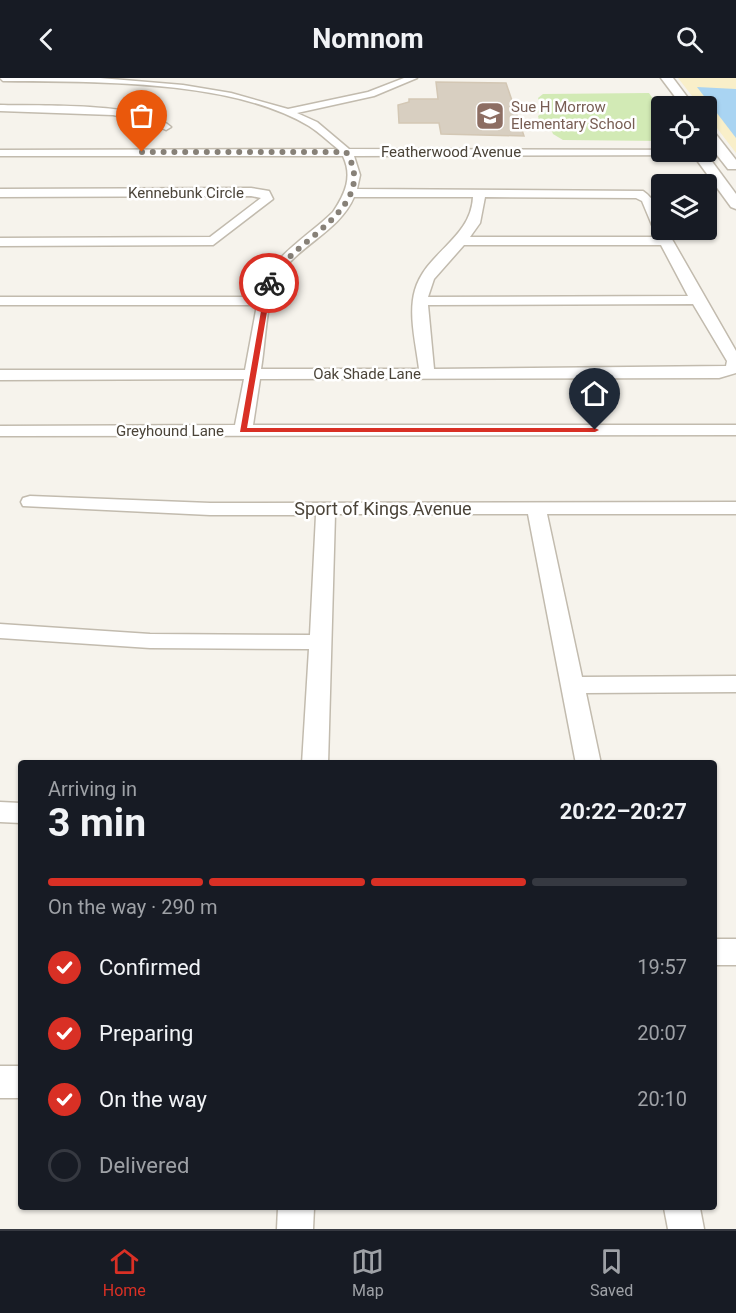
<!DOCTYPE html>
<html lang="en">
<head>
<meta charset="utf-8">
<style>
	body { margin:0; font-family:Roboto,sans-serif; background:#242831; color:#f1f3f6; height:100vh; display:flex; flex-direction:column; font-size:22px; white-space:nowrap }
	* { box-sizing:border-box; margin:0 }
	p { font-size:20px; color:#9ea1a6 }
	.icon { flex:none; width:33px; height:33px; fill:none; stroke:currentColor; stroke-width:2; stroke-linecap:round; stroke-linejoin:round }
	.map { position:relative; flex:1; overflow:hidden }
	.panel { position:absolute; left:18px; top:682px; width:699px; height:450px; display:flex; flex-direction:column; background:#171b24; border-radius:6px; box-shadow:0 2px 4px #0004 }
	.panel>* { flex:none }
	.controls { position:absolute; left:651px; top:18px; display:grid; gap:12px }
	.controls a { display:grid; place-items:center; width:66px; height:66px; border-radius:6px; background:#171b24; box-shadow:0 2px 4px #0004; font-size:30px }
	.pin { position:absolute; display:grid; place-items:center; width:51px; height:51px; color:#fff; margin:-62px -26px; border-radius:50% 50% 50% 0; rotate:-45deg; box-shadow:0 0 6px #0007 }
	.pin .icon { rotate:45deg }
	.courier { position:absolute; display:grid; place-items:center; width:60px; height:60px; margin:-30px; border:4px solid #d93025; border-radius:50%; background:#fff; color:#222; box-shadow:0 2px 8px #0007 }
	.summary em { font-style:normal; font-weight:700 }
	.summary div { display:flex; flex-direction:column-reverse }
	.summary { display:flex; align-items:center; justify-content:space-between; height:102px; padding:0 30px }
	h1 { font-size:39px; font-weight:700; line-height:45px }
	.bar { display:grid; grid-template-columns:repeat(4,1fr); gap:9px 6px; align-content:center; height:72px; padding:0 30px }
	.bar i { height:8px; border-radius:4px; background:#363941 }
	.bar .selected { background:#d93025 }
	.bar p { grid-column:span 4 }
	ol { padding:0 30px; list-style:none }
	li { display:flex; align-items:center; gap:18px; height:66px }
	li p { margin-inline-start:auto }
	li .icon { padding:6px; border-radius:50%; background:#d93025; color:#fff; stroke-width:4 }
	li:last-child { color:#9ea1a6 }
	li i { width:33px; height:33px; border:3px solid #363941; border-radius:50% }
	header { display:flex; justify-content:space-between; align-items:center; height:78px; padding:0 30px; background:#171b24; font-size:27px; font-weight:700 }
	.tab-bar { display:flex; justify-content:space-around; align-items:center; height:84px; border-top:2px solid #363941; background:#171b24; font-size:16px; color:#9ea1a6 }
	.tab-bar a { display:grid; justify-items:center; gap:3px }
	.tab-bar .selected { color:#d93025 }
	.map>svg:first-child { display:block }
</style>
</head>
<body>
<header><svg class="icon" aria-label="back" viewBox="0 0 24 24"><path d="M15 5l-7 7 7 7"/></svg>Nomnom<svg class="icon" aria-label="search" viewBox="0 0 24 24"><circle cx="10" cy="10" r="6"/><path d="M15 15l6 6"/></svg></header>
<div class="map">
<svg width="736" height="1151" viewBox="0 0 736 1151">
	<rect width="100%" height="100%" fill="#f6f3ec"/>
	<polygon fill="#d2eab5" points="649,15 661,33 661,63 563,62 553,56 548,44 539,42 538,38 541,36 535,33 543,32 538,20 543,16"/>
	<polygon fill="#f9efc9" points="678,0 736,0 736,75 707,37 706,28 700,28"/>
	<polygon fill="#a9d4f2" points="697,9 736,11 736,60"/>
	<polygon fill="#d8cfc1" stroke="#d3c7b4" stroke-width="1.5" points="436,4 506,5 524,58 441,56 439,45 399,45 398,27 409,24 409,21 438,21"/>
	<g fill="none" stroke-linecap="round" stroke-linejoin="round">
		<g stroke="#c2bbae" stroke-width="3">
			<g id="minor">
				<path d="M0 0H100L183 7 231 15 288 31 368 14 404 0H417L374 18 297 35 317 44 349 71 726 72 727 74 722 77 354 78 360 97 357 111 643 113C655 121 662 137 662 152H666L673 163 736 273V295L719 300 260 301 253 347H736V357L0 358V348L235 347 244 301 0 302V292H245L257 227H0V219H258C265 182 308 159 333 134 345 116 353 99 343 78H0V72L338 71C329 64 320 55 309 48 231 1 93 4 3 3ZM354 119H473C471 161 426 174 415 212 408 236 416 266 419 291H261C265 269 266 229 274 208 289 170 338 157 354 119ZM485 119 636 120 642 123 657 159H470L480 145ZM464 167H661L688 218 428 219 434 201ZM693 226 727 283 726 288 434 291 428 227Z"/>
				<path d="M0 27C38 28 145 24 171 49L166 52 151 45 113 37 0 33Z"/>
				<polygon points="251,110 269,113 273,121 213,167 0,168 0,160 210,159 261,120 251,118 0,119 0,111"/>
				<polygon points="30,418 210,425 736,424 736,436 547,436 582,599 736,598 736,614 586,615 601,686 576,686 528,436 335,436 328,686 302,686 309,571 150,570 0,560 0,546 150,556 310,557 316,437 210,437 23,428 21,424 23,420"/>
				<polygon points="0,724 21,725 21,745 0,744"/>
				<rect x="714" y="861" width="22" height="26"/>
				<rect x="0" y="988" width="21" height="32"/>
				<polygon points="278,1130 314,1130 313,1151 277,1151"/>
				<polygon points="664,1130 700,1130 704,1151 668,1151"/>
			</g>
		</g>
		<g stroke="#c2bbae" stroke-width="3">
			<g id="tertiary">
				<polygon points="661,0 673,0 694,28 682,28"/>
				<polygon points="706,49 711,50 736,82 736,91 728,91 706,63"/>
				<polygon points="691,74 705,74 736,116 736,131 731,129"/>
			</g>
		</g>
		<use href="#minor" fill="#fff" fill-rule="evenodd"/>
		<use href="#tertiary" fill="#fff" fill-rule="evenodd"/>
	</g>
	<polygon fill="#d93025" points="266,204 272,205 247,350 595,350 599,352 595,354 240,354"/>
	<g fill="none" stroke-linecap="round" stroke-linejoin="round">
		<path stroke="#878178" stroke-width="6" stroke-dasharray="0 10.8" d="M142 74H346C382 131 288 163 269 205"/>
	</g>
	<defs>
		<g id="school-square" transform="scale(1.5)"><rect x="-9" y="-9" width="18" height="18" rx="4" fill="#8d6e63" stroke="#fff"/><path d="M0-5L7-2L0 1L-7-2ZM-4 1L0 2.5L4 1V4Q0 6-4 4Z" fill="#fff"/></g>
	</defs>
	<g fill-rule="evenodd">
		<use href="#school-square" x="490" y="38"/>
	</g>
	<g text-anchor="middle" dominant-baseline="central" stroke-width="5" stroke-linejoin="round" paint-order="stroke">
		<g font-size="15" fill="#785e54" stroke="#fff" text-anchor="start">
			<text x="511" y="29">Sue H Morrow<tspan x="511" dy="17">Elementary School</tspan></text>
		</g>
		<g font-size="15" fill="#4b4439" stroke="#fff">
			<text x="451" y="74">Featherwood Avenue</text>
			<text x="186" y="115">Kennebunk Circle</text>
			<text x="367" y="296">Oak Shade Lane</text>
			<text x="170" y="353">Greyhound Lane</text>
		</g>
		<g font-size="18" fill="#4b4439" stroke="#fff">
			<text x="383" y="430">Sport of Kings Avenue</text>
		</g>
	</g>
</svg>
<div class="controls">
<a><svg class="icon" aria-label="locate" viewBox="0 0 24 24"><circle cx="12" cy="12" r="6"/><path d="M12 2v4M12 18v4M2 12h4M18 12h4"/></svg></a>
<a><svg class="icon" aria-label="layers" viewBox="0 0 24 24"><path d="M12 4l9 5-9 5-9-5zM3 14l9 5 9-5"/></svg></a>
</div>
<div class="pin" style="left:142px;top:74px;background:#ea580c"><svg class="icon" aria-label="bag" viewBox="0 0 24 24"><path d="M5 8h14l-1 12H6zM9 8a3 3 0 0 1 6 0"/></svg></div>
<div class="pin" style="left:595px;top:352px;background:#1f2937"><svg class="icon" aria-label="home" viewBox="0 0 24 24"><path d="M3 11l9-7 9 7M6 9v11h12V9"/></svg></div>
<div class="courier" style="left:269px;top:205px"><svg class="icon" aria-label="bike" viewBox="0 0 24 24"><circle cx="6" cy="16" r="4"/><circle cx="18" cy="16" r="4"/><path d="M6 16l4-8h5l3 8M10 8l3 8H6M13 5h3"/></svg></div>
<section class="panel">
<div class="summary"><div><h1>3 min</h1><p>Arriving in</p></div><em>20:22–20:27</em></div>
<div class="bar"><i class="selected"></i><i class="selected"></i><i class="selected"></i><i></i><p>On the way · 290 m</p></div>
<ol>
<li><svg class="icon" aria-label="check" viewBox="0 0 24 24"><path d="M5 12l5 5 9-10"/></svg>Confirmed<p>19:57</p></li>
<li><svg class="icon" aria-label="check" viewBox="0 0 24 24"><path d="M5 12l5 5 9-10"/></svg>Preparing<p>20:07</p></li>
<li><svg class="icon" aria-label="check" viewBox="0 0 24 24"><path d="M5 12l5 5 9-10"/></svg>On the way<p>20:10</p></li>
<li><i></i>Delivered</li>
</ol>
</section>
</div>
<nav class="tab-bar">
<a class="selected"><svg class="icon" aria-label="home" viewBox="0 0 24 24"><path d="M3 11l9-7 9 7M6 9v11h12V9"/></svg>Home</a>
<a><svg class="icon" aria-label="map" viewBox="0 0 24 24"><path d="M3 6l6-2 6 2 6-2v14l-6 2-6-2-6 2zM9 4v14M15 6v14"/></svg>Map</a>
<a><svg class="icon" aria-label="saved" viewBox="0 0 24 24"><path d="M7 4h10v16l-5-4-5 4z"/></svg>Saved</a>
</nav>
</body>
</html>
